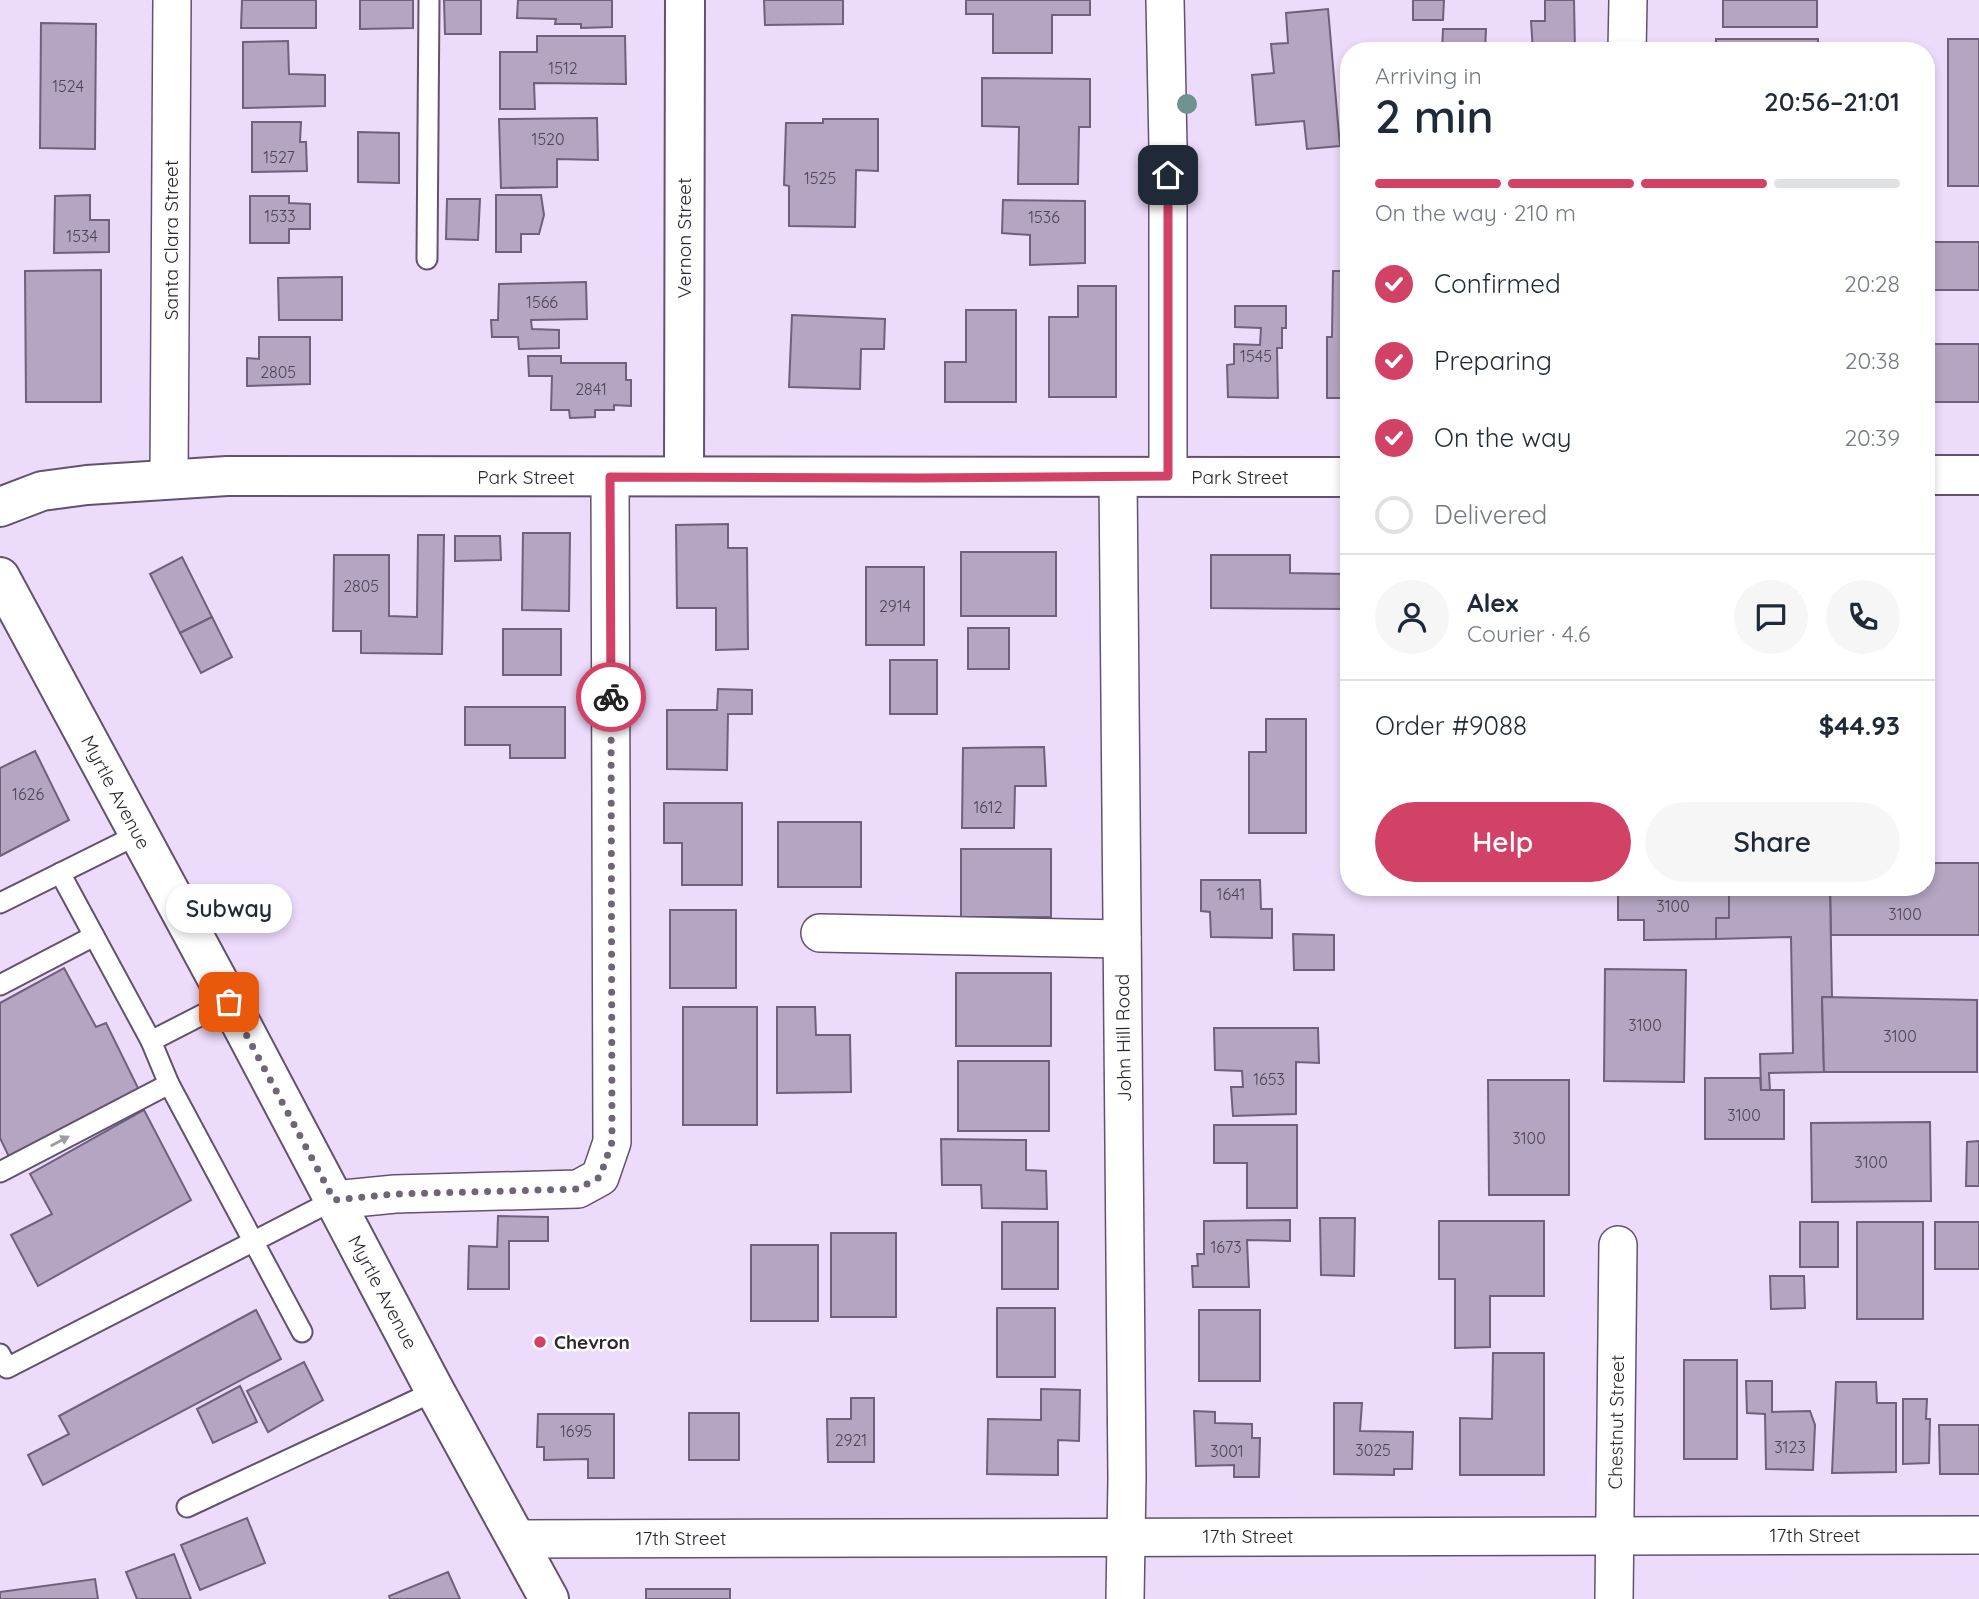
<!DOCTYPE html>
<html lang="en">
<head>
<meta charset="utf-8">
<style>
	body { margin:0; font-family:Quicksand,sans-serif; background:#f6f6f7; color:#1f2937; height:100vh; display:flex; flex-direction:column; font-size:26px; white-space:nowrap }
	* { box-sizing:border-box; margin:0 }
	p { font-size:23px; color:#747a83 }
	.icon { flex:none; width:38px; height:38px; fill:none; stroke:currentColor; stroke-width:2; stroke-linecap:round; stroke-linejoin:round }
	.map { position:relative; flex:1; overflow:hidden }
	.drawer { position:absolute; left:1340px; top:42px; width:595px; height:854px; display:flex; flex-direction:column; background:#fff; border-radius:28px; box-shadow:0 4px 10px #0003 }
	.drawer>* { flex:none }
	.pin { position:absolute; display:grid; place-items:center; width:60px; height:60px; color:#fff; margin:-30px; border-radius:14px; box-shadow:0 4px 10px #0006 }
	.courier { position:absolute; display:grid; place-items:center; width:70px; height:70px; margin:-35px; border:5px solid #d14266; border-radius:50%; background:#fff; color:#222; box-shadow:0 2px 9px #0007 }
	.bubble { position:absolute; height:49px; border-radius:24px; background:#fff; box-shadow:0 4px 10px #0003; font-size:23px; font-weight:600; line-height:49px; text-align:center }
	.summary em { font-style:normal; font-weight:600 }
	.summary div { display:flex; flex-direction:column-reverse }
	.summary { display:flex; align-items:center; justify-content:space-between; height:119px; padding:0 35px }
	h1 { font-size:46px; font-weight:600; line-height:52px }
	.bar { display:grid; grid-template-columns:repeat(4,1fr); gap:10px 7px; align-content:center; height:84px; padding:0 35px }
	.bar i { height:9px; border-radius:5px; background:#e0e1e3 }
	.bar .selected { background:#d14266 }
	.bar p { grid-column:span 4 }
	.line { display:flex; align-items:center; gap:18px; padding:0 35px; border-top:2px solid #e0e1e3 }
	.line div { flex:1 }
	.round { display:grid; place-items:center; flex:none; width:74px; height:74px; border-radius:37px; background:#f6f6f7 }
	ol { padding:0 35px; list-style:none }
	li { display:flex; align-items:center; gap:21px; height:77px }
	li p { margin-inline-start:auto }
	li .icon { padding:7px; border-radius:50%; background:#d14266; color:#fff; stroke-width:4 }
	li:last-child { color:#747a83 }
	li i { width:38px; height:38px; border:4px solid #e0e1e3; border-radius:50% }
	.action { display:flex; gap:14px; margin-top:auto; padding:14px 35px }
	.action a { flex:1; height:80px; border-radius:42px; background:#d14266; color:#fff; font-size:28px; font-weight:600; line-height:80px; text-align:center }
	.action a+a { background:#f6f6f7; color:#1f2937 }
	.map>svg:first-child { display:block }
</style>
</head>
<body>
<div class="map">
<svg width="1979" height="1599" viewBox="0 0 1979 1599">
	<rect width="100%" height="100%" fill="#ecdbfa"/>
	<g fill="#b4a5c2" stroke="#6f607b" stroke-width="2">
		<polygon points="242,0 316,0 316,28 241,28"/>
		<polygon points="360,0 413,0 413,28 360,29"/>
		<polygon points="444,0 481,0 481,34 445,34"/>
		<polygon points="518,0 612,0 612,27 581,28 581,24 555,24 556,19 517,18"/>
		<polygon points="764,0 843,0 843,24 765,25"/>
		<polygon points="966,0 1090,0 1090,15 1052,15 1052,53 993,53 993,14 966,14"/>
		<polygon points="1413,0 1444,0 1443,20 1413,20"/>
		<polygon points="1545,0 1574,0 1575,51 1533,51 1531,21 1545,21"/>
		<rect x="1723" y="0" width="94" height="27"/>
		<polygon points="1328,9 1340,146 1307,149 1304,121 1256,125 1252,75 1274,73 1271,44 1288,43 1286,13"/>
		<polygon points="41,23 96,24 95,149 40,148"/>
		<polygon points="1443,29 1486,29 1485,51 1442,51"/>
		<polygon points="537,36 625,36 626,84 534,83 535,109 500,109 500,52 537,52"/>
		<rect x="1716" y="39" width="102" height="12"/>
		<rect x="1948" y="39" width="31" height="147"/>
		<polygon points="288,41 289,74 325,75 325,106 243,108 243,42"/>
		<polygon points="982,78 1090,79 1090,127 1079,127 1078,184 1018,184 1019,127 982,126"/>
		<polygon points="597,118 598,160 557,159 557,187 501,188 499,119"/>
		<polygon points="823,119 878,119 878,171 856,170 855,227 789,226 789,186 784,185 786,123 823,123"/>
		<polygon points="252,122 301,122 300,142 306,142 307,171 252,172"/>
		<polygon points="358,132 399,133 399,183 358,182"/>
		<polygon points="90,195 90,220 109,220 109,252 54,253 55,196"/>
		<polygon points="496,195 541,195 544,215 539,234 521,234 521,252 496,252"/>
		<polygon points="250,196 289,196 289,203 310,204 310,229 289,229 289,243 250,243"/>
		<polygon points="447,199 480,199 478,240 446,239"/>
		<polygon points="1003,200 1085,201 1085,263 1030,265 1030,235 1002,233"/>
		<rect x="1927" y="242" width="52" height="48"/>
		<polygon points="101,270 101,402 26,402 25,271"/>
		<polygon points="1333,271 1349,271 1349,398 1327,398 1327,337 1332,337"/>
		<polygon points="342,277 342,320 279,320 278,278"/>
		<polygon points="586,282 587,319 531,320 532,329 559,330 559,348 519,349 518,337 492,337 491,320 498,320 499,284"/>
		<polygon points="1078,286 1116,286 1116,397 1049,397 1049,317 1078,317"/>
		<polygon points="1235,306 1286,306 1286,328 1282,328 1282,348 1277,348 1278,398 1228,397 1227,365 1234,364 1234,344 1260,345 1261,328 1235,327"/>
		<polygon points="966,310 1016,310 1016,402 945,402 945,362 966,362"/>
		<polygon points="792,315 885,319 884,349 861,349 860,389 789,387"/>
		<polygon points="259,337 310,337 310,384 247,386 247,358 259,359"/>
		<rect x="1927" y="344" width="52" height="58"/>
		<polygon points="528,356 561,356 561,363 626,363 626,380 631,380 631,406 614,405 614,410 595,410 595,417 570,418 569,410 551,410 552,376 529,376"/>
		<polygon points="728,524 728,548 747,548 748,649 716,650 716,608 677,608 676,525"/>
		<polygon points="523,533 570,533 569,611 522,610"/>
		<polygon points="418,535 444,535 442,654 361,653 361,631 333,631 334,555 389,555 389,616 417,617"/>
		<polygon points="455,536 500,536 501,560 455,561"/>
		<rect x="961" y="552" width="95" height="64"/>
		<polygon points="1211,555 1290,555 1290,573 1348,574 1348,609 1211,608"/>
		<polygon points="182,557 212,617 180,633 150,574"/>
		<rect x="866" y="567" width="58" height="78"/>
		<polygon points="212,617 232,657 201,673 180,633"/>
		<rect x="968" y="628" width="41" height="41"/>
		<rect x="503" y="629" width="58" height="46"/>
		<rect x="890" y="660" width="47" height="54"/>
		<polygon points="718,689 752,690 752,714 728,714 727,770 667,769 667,710 717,710"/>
		<polygon points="465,707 565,707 565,758 510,758 510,745 465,745"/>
		<polygon points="1266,719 1306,719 1306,833 1249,833 1249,752 1266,752"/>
		<polygon points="1044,747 1046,786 1015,786 1014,828 962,828 963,748"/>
		<polygon points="35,751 69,820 0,856 0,768"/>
		<polygon points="664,803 742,803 742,885 682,885 682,843 664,843"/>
		<rect x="778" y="822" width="83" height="65"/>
		<rect x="961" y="849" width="90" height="68"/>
		<polygon points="1927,863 1979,863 1979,935 1831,935 1830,887 1927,887"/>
		<polygon points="1201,880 1260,880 1261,909 1272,909 1272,938 1211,937 1210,912 1201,911"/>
		<polygon points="1618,887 1715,887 1715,894 1729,894 1729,918 1716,918 1716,939 1644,940 1644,920 1618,920"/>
		<polygon points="1830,892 1832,997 1822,997 1824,1072 1769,1073 1770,1090 1761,1090 1760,1054 1793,1053 1791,937 1716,939 1716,918 1729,918 1729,894"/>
		<rect x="670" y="910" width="66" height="78"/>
		<polygon points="1293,934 1334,935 1334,970 1294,970"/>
		<polygon points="64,968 96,1027 106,1023 139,1090 9,1157 0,1138 0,1003"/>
		<polygon points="1605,969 1686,970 1684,1082 1604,1081"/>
		<rect x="956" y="973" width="95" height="73"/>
		<polygon points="1822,997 1977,1000 1977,1072 1824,1072"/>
		<rect x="683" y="1007" width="74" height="118"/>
		<polygon points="777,1007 815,1007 816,1035 850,1035 851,1092 777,1093"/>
		<polygon points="1214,1028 1318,1028 1319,1063 1296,1062 1296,1114 1233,1116 1231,1087 1243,1087 1242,1071 1215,1070"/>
		<rect x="958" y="1061" width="91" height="70"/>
		<polygon points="1705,1078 1760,1078 1761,1090 1784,1090 1784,1139 1705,1139"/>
		<polygon points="1488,1080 1569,1080 1569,1195 1489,1195"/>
		<polygon points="144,1110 191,1200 38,1286 11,1235 52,1214 30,1174"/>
		<polygon points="1930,1122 1931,1201 1812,1202 1811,1123"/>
		<polygon points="1214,1125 1297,1125 1297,1208 1247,1208 1247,1163 1214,1163"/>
		<polygon points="941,1139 1026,1140 1026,1170 1046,1171 1047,1209 982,1208 981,1185 942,1185"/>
		<polygon points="1979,1141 1979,1186 1966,1186 1967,1142"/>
		<polygon points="498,1216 548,1217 548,1241 509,1241 509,1289 468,1289 469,1246 497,1247"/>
		<polygon points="1320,1218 1355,1218 1354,1276 1321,1275"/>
		<polygon points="1290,1220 1290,1241 1247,1240 1249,1287 1193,1287 1192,1266 1198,1266 1197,1254 1204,1254 1204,1221"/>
		<polygon points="1439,1221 1544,1221 1544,1296 1490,1296 1490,1347 1455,1348 1455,1279 1439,1279"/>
		<rect x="1002" y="1222" width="56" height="67"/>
		<rect x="1800" y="1222" width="38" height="45"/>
		<rect x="1857" y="1222" width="66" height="97"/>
		<rect x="1935" y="1222" width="44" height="47"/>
		<rect x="831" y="1233" width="65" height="84"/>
		<rect x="751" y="1245" width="67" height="76"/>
		<polygon points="1770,1276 1804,1276 1805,1308 1771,1309"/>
		<rect x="997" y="1308" width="58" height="69"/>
		<polygon points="256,1310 281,1359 43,1485 28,1455 69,1434 59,1416"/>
		<rect x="1199" y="1310" width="61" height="71"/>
		<polygon points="1493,1353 1544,1353 1544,1475 1460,1475 1460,1418 1492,1419"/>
		<rect x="1684" y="1360" width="53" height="99"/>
		<polygon points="304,1362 323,1400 268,1432 247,1391"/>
		<polygon points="1746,1381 1772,1381 1772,1412 1810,1411 1815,1425 1813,1470 1766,1469 1765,1414 1747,1413"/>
		<polygon points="1836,1382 1876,1382 1877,1403 1896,1403 1896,1472 1832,1473"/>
		<polygon points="240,1386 257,1422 213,1443 197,1409"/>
		<polygon points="1041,1389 1080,1390 1079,1441 1058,1440 1058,1475 987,1474 988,1419 1041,1420"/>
		<polygon points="851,1398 874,1398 874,1462 828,1462 827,1419 851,1419"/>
		<polygon points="1903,1399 1927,1399 1926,1419 1930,1419 1929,1463 1903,1464"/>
		<polygon points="1334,1403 1362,1403 1360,1431 1413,1432 1412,1469 1394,1469 1394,1475 1334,1474"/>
		<polygon points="1194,1411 1215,1412 1215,1423 1252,1424 1252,1438 1260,1438 1259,1477 1234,1477 1234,1465 1196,1466"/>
		<rect x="689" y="1413" width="50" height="47"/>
		<polygon points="538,1414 614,1414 614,1478 588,1478 588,1459 544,1460 544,1447 537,1447"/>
		<polygon points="1939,1425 1979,1425 1979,1474 1940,1474"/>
		<polygon points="247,1518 265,1563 200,1590 181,1545"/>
		<polygon points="174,1554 191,1599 137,1599 126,1572"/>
		<polygon points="448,1572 460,1599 390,1599 389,1596"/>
		<polygon points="95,1579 98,1599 0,1599 0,1592"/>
		<rect x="646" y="1589" width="84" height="10"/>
	</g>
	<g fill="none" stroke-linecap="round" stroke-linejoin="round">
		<g stroke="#61536d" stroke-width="23">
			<g id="lane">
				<polyline points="427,259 429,0"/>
				<polyline points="60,873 151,1041"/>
				<polyline points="0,903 139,834"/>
				<polyline points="0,985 94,936"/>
				<polyline points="229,1001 151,1041 169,1084 302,1332"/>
				<polyline points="0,1172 169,1084"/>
				<polyline points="0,1354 7,1368 334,1200"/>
				<polyline points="187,1507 435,1391"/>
			</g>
		</g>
		<g stroke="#61536d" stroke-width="40">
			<g id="street">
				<polyline points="1165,0 1168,147 1168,476"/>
				<polyline points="1627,51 1628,0"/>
				<polyline points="1118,477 1127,1478 1125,1599"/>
				<polyline points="169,479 172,0"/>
				<polyline points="820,933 1122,939"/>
				<polyline points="334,1200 395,1194 578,1189 600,1177 612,1142 610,477"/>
				<polyline points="517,1539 1979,1535"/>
				<polyline points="1614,1599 1618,1245"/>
			</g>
		</g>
		<g stroke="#61536d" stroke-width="42">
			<g id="secondary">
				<polyline points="1927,475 1979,475"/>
				<polyline points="684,476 685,0"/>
				<polyline points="0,507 42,491 87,485 227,476 1349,477"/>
				<polyline points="0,577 229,1001 435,1391 549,1599"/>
			</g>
		</g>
		<use href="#lane" stroke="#fff" stroke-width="19"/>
		<use href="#street" stroke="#fff" stroke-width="37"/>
		<use href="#secondary" stroke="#fff" stroke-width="38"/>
	</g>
	<circle fill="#6e928d" cx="1187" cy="104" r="10"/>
	<defs><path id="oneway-solid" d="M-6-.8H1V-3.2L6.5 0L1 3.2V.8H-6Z" transform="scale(1.75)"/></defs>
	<use fill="#a09da2" href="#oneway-solid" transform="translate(60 1141) rotate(-28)"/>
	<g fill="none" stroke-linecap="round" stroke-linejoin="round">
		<polyline stroke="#6f6577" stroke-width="7" stroke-dasharray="0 12.6" points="229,1002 334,1200 395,1194 578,1189 600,1177 612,1142 611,697"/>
		<polyline stroke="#d14266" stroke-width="9" points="611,697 610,477 920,478 1168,476 1168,175"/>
	</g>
	<circle fill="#d14266" stroke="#fff" stroke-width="2.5" cx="540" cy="1342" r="7"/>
	<g text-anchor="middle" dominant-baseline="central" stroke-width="5" stroke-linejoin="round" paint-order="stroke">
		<g font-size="16" fill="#4d4554">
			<text x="563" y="68">1512</text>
			<text x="68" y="86">1524</text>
			<text x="548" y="139">1520</text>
			<text x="279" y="157">1527</text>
			<text x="820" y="178">1525</text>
			<text x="280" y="216">1533</text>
			<text x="1044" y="217">1536</text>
			<text x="82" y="236">1534</text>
			<text x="542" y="302">1566</text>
			<text x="1256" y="356">1545</text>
			<text x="278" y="372">2805</text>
			<text x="591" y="389">2841</text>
			<text x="361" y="586">2805</text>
			<text x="895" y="606">2914</text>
			<text x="28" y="794">1626</text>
			<text x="988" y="807">1612</text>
			<text x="1231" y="894">1641</text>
			<text x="1673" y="906">3100</text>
			<text x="1905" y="914">3100</text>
			<text x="1645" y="1025">3100</text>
			<text x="1900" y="1036">3100</text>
			<text x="1269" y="1079">1653</text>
			<text x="1744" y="1115">3100</text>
			<text x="1529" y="1138">3100</text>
			<text x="1871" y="1162">3100</text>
			<text x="1226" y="1247">1673</text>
			<text x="576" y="1431">1695</text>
			<text x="851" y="1440">2921</text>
			<text x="1790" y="1447">3123</text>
			<text x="1373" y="1450">3025</text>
			<text x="1227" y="1451">3001</text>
		</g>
		<g font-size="19" fill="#2b2530" stroke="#fff">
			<text transform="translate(684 238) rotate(-90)">Vernon Street</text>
			<text transform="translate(171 240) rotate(-90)">Santa Clara Street</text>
			<text x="526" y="477">Park Street</text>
			<text x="1240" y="477">Park Street</text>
			<text transform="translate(116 792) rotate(62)">Myrtle Avenue</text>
			<text transform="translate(1123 1038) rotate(-91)">John Hill Road</text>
			<text transform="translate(383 1292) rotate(62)">Myrtle Avenue</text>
			<text transform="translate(1616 1422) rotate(-89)">Chestnut Street</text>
			<text x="1815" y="1535">17th Street</text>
			<text x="1248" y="1536">17th Street</text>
			<text x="681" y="1538">17th Street</text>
		</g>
		<g font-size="19" font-weight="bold" fill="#2b2530" stroke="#fff" text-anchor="start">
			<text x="554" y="1342">Chevron</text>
		</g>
	</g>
</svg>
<div class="pin" style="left:229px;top:1002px;background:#ea580c"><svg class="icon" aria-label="bag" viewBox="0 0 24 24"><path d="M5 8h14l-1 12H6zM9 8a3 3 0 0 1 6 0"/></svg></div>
<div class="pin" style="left:1168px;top:175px;background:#1f2937"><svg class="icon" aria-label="home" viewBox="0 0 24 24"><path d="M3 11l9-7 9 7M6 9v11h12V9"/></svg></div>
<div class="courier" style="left:611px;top:697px"><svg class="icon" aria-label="bike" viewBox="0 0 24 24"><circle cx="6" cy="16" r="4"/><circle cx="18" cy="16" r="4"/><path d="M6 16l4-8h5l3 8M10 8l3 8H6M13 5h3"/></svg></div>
<div class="bubble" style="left:166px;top:884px;width:126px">Subway</div>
<section class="drawer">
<div class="summary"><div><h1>2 min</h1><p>Arriving in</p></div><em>20:56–21:01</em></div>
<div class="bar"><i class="selected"></i><i class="selected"></i><i class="selected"></i><i></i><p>On the way · 210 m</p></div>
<ol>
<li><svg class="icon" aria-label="check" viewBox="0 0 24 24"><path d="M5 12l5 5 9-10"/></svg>Confirmed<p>20:28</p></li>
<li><svg class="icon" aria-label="check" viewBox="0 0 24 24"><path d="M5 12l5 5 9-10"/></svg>Preparing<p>20:38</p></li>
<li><svg class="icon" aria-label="check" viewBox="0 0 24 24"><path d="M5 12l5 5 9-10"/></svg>On the way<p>20:39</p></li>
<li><i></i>Delivered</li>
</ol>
<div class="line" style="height:126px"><a class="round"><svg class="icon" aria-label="person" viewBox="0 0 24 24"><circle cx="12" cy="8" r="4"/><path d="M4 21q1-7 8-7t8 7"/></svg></a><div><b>Alex</b><p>Courier · 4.6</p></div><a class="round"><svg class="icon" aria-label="chat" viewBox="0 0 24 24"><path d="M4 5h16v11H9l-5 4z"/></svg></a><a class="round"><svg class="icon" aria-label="phone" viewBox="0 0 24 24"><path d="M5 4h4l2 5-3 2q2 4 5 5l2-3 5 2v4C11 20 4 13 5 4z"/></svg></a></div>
<div class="line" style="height:91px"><div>Order #9088</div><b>$44.93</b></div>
<div class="action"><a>Help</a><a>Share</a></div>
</section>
</div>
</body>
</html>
